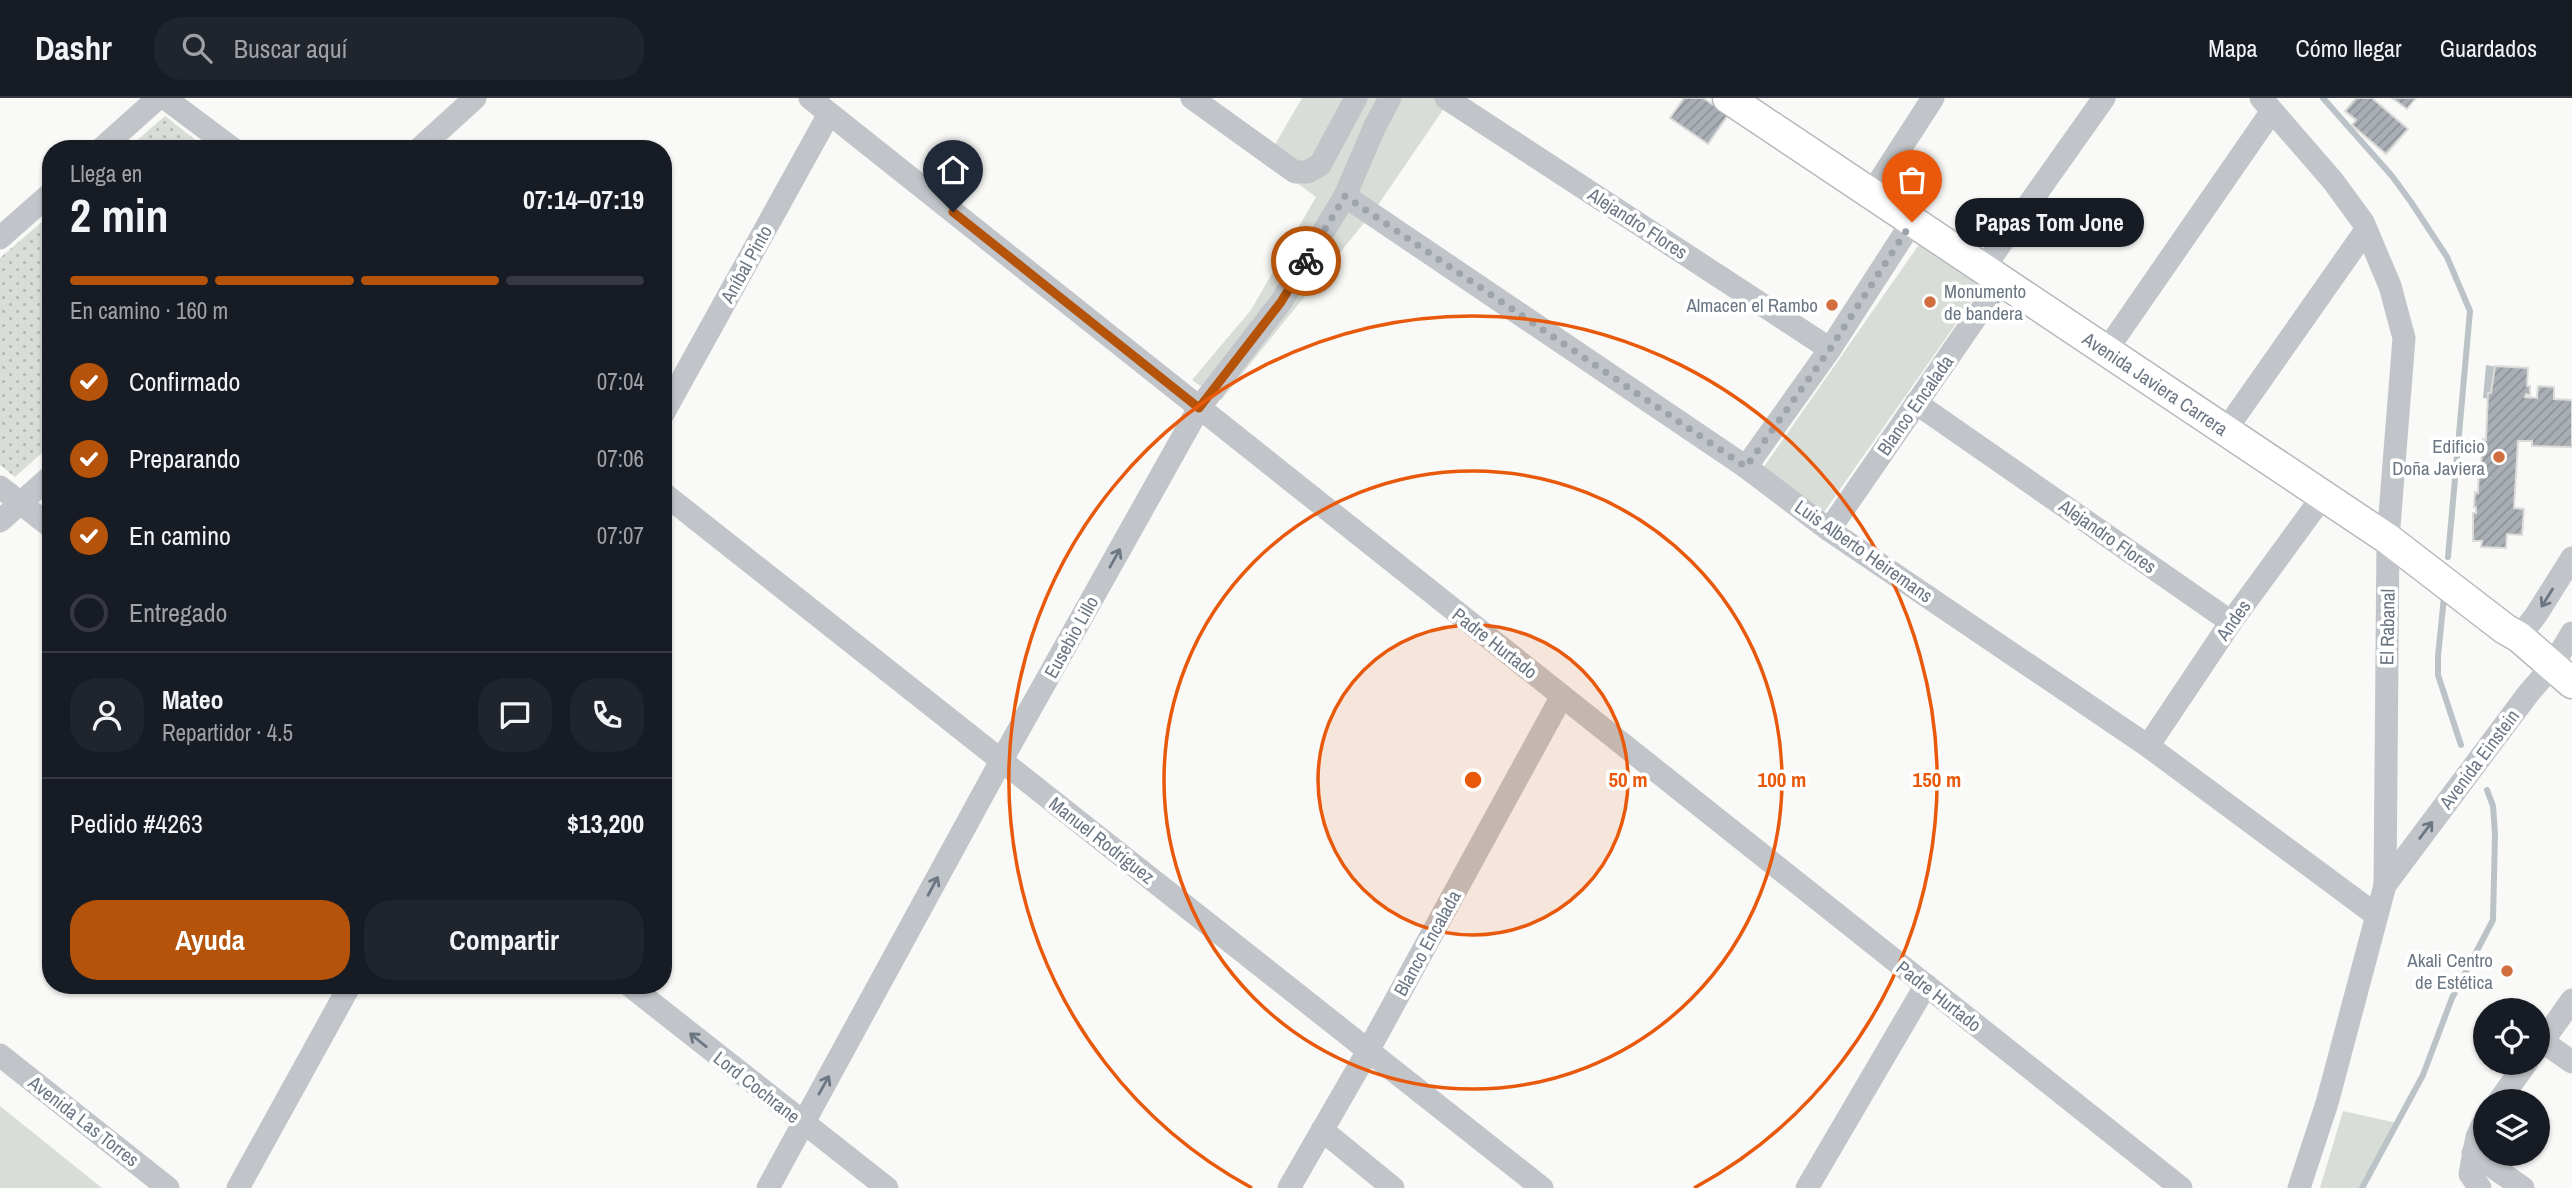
<!DOCTYPE html>
<html lang="es">
<head>
<meta charset="utf-8">
<style>
	body { margin:0; font-family:"Archivo Narrow",sans-serif; background:#20242c; color:#f1f3f6; height:100vh; display:flex; flex-direction:column; font-size:26px; white-space:nowrap }
	* { box-sizing:border-box; margin:0 }
	p { font-size:23px; color:#9ea1a6 }
	.icon { flex:none; width:38px; height:38px; fill:none; stroke:currentColor; stroke-width:2; stroke-linecap:round; stroke-linejoin:round }
	.map { position:relative; flex:1; overflow:hidden }
	.panel { position:absolute; left:42px; top:42px; width:630px; height:854px; display:flex; flex-direction:column; background:#171b24; border-radius:28px; box-shadow:0 2px 5px #0004 }
	.panel>* { flex:none }
	.buttons { position:absolute; left:2473px; top:900px; display:grid; gap:14px }
	.buttons a { display:grid; place-items:center; width:77px; height:77px; border-radius:50%; background:#171b24; box-shadow:0 2px 5px #0004; font-size:35px }
	.pin { position:absolute; display:grid; place-items:center; width:60px; height:60px; color:#fff; margin:-72px -30px; border-radius:50% 50% 50% 0; rotate:-45deg; box-shadow:0 0 7px #0007 }
	.pin .icon { rotate:45deg }
	.courier { position:absolute; display:grid; place-items:center; width:70px; height:70px; margin:-35px; border:5px solid #b45309; border-radius:50%; background:#fff; color:#222; box-shadow:0 2px 9px #0007 }
	.bubble { position:absolute; height:49px; border-radius:24px; background:#171b24; box-shadow:0 2px 5px #0004; font-size:23px; font-weight:700; line-height:49px; text-align:center }
	.summary em { font-style:normal; font-weight:700 }
	.summary div { display:flex; flex-direction:column-reverse }
	.summary { display:flex; align-items:center; justify-content:space-between; height:119px; padding:0 28px }
	h1 { font-size:46px; font-weight:700; line-height:52px }
	.bar { display:grid; grid-template-columns:repeat(4,1fr); gap:10px 7px; align-content:center; height:84px; padding:0 28px }
	.bar i { height:9px; border-radius:5px; background:#363941 }
	.bar .selected { background:#b45309 }
	.bar p { grid-column:span 4 }
	.line { display:flex; align-items:center; gap:18px; padding:0 28px; border-top:2px solid #363941 }
	.line div { flex:1 }
	.round { display:grid; place-items:center; flex:none; width:74px; height:74px; border-radius:28px; background:#20242c }
	ol { padding:0 28px; list-style:none }
	li { display:flex; align-items:center; gap:21px; height:77px }
	li p { margin-inline-start:auto }
	li .icon { padding:7px; border-radius:50%; background:#b45309; color:#fff; stroke-width:4 }
	li:last-child { color:#9ea1a6 }
	li i { width:38px; height:38px; border:4px solid #363941; border-radius:50% }
	.primary-button { display:flex; gap:14px; margin-top:auto; padding:14px 28px }
	.primary-button a { flex:1; height:80px; border-radius:28px; background:#b45309; color:#fff; font-size:28px; font-weight:700; line-height:80px; text-align:center }
	.primary-button a+a { background:#20242c; color:#f1f3f6 }
	header { display:flex; align-items:center; gap:42px; box-sizing:border-box; height:98px; padding:0 35px; background:#171b24; border-bottom:2px solid #363941 }
	header strong { font-size:33px }
	nav { display:flex; gap:38px; margin-inline-start:auto; font-size:24px }
	.search { width:490px; height:63px; background:#20242c; display:flex; align-items:center; gap:18px; box-sizing:border-box; padding:0 24px; border-radius:28px; color:#9ea1a6; font-size:26px }
	.map>svg:first-child { display:block }
</style>
</head>
<body>
<header>
<strong>Dashr</strong>
<div class="search"><svg class="icon" aria-label="search" viewBox="0 0 24 24"><circle cx="10" cy="10" r="6"/><path d="M15 15l6 6"/></svg>Buscar aquí</div>
<nav><a>Mapa</a><a>Cómo llegar</a><a>Guardados</a></nav>
</header>
<div class="map">
<svg width="2572" height="1090" viewBox="0 0 2572 1090">
	<defs>
		<pattern id="park-dots" width="8" height="8" patternUnits="userSpaceOnUse" patternTransform="scale(1.75)"><rect width="8" height="8" fill="#d9ddd7"/><path d="M2 2h.1M6 6h.1" fill="none" stroke="#b4b8b4" stroke-width="1.8" stroke-linecap="round"/></pattern>
		<pattern id="building-hatch" width="6" height="6" patternUnits="userSpaceOnUse" patternTransform="scale(1.75)"><rect width="6" height="6" fill="#a9afb5"/><path d="M-1 1l2-2M0 6l6-6M5 7l2-2" fill="none" stroke="#8e9399"/></pattern>
	</defs>
	<rect width="100%" height="100%" fill="#f9f9f7"/>
	<g fill="#d9ddd7">
		<polygon points="1302,0 1451,0 1376,110 1221,302 1192,282 1251,212 1316,99 1266,62"/>
		<polygon points="1927,135 1988,180 1822,417 1761,373"/>
		<polygon points="0,1008 102,1090 0,1090"/>
		<polygon points="2343,1013 2397,1025 2362,1090 2320,1090"/>
	</g>
	<g fill="url(#park-dots)">
		<polygon points="165,18 207,51 127,51"/>
		<polygon points="51,116 51,347 15,379 0,367 0,160"/>
	</g>
	<polygon fill="#bbc3c8" points="2486,267 2497,269 2493,301 2483,300"/>
	<g fill="none" stroke-linecap="round" stroke-linejoin="round">
		<g stroke="#bbc3c8" stroke-width="6">
			<polyline points="2323,0 2392,78 2411,104 2447,159 2470,213 2448,459"/>
			<polyline points="2444,499 2438,558 2438,577 2461,647"/>
			<polyline points="2362,1090 2423,977 2452,900 2493,822 2495,736 2493,708 2487,692"/>
		</g>
	</g>
	<g fill="url(#building-hatch)" stroke="#dbdbd9" stroke-width="2">
		<polygon points="1684,0 1703,0 1728,17 1708,46 1670,20"/>
		<polygon points="2356,0 2372,0 2408,31 2386,56 2352,27 2356,22 2345,13"/>
		<polygon points="2392,0 2416,0 2407,11"/>
		<polygon points="2495,268 2528,270 2527,288 2530,288 2530,297 2526,296 2525,299 2537,300 2538,288 2554,289 2554,301 2572,302 2572,349 2532,348 2532,343 2518,343 2514,410 2524,411 2522,437 2507,436 2506,450 2481,449 2482,443 2473,443 2473,415 2476,415 2476,409 2474,409 2475,394 2478,395 2479,367 2481,367 2483,341 2486,342 2488,295 2491,295"/>
	</g>
	<g fill="none" stroke-linecap="round" stroke-linejoin="round">
		<g stroke="#b5b8bc" stroke-width="33">
			<g id="major">
				<path id="s1" d="M1728 0 2388 441 2505 531 2519 539 2572 585"/>
			</g>
		</g>
		<g stroke="#c1c4c8" stroke-width="23">
			<polyline points="165,0 233,51"/>
			<polyline points="810,0 2181,1090"/>
			<polyline points="1192,0 1295,74 1307,74 1320,67 1356,0"/>
			<polyline points="1446,0 1830,251"/>
			<polyline points="2261,0 2333,83 2363,124 2390,188 2404,240 2388,441 2385,787 2327,1005 2299,1090"/>
			<polyline points="101,51 158,0"/>
			<polyline points="419,51 475,0"/>
			<polyline points="1871,96 1933,0"/>
			<polyline points="1345,98 1746,369 1829,432 2148,648 2376,817"/>
			<polyline points="0,140 51,95"/>
			<polyline points="1983,171 2104,0"/>
			<polyline points="2106,253 2272,13"/>
			<polyline points="1916,305 2231,524"/>
			<polyline points="663,316 829,16"/>
			<polyline points="2225,333 2366,132"/>
			<polyline points="1746,369 1830,251 1912,124"/>
			<polyline points="0,389 51,429"/>
			<polyline points="663,395 1542,1090"/>
			<polyline points="0,423 51,378"/>
			<polyline points="1829,432 2001,183"/>
			<polyline points="2519,539 2536,517 2572,460"/>
			<polyline points="2148,648 2231,524 2323,398"/>
			<polyline points="2385,787 2528,596 2552,568 2572,535"/>
			<polyline points="629,887 887,1090"/>
			<polyline points="2542,943 2572,964"/>
			<polyline points="2538,950 2572,902"/>
			<polyline points="0,957 168,1090"/>
			<polyline points="2499,1003 2527,964"/>
			<polyline points="1322,1032 1393,1090"/>
			<polyline points="2473,1055 2523,1090"/>
			<polyline points="238,1090 350,887"/>
			<polyline points="768,1090 995,674 1199,310 1281,204 1345,98 1375,28 1390,0"/>
			<polyline points="1289,1090 1368,953 1562,598"/>
			<polyline points="1807,1090 1926,887"/>
			<polyline points="2480,1090 2470,1076 2477,1039 2485,1022"/>
		</g>
		<use href="#major" stroke="#fff" stroke-width="30"/>
	</g>
	<defs><path id="oneway-shaft" d="M-6 0H5M1.5-3L5.5 0L1.5 3" fill="none" stroke-width="1.6" stroke-linecap="round" stroke-linejoin="round" transform="scale(1.75)"/></defs>
	<g stroke="#6c7784">
		<use href="#oneway-shaft" transform="translate(1115 460) rotate(-61)"/>
		<use href="#oneway-shaft" transform="translate(2547 500) rotate(122)"/>
		<use href="#oneway-shaft" transform="translate(2426 732) rotate(-53)"/>
		<use href="#oneway-shaft" transform="translate(933 788) rotate(-62)"/>
		<use href="#oneway-shaft" transform="translate(698 942) rotate(-141)"/>
		<use href="#oneway-shaft" transform="translate(824 987) rotate(-61)"/>
	</g>
	<g fill="none" stroke-linecap="round" stroke-linejoin="round">
		<polyline stroke="#9da4ac" stroke-width="7" stroke-dasharray="0 12.6" points="1306,163 1345,98 1746,369 1830,251 1912,124"/>
		<polyline stroke="#b45309" stroke-width="9" points="953,114 1199,310 1281,204 1306,163"/>
	</g>
	<circle cx="1473" cy="682" r="155" fill="#e8590c" fill-opacity=".12"/>
	<g fill="none" stroke="#e8590c" stroke-width="3.5">
		<circle cx="1473" cy="682" r="155"/>
		<circle cx="1473" cy="682" r="309"/>
		<path d="M1252 1090A464 464 0 1 1 1694 1090"/>
	</g>
	<g fill="#d06e40" stroke="#fff" stroke-width="2.5">
		<circle cx="1930" cy="204" r="7"/>
		<circle cx="1832" cy="207" r="7"/>
		<circle cx="2499" cy="359" r="7"/>
		<circle cx="2507" cy="873" r="7"/>
	</g>
	<g text-anchor="middle" dominant-baseline="central" stroke-width="7" stroke-linejoin="round" paint-order="stroke">
		<g font-size="19" fill="#6c7784" stroke="#fff">
			<text transform="translate(1638 125) rotate(33)">Alejandro Flores</text>
			<text transform="translate(746 166) rotate(-61)">Aníbal Pinto</text>
			<text stroke="none"><textPath href="#s1" startOffset="514">Avenida Javiera Carrera</textPath></text>
			<text transform="translate(1915 307) rotate(-55)">Blanco Encalada</text>
			<text transform="translate(2108 438) rotate(35)">Alejandro Flores</text>
			<text transform="translate(1864 453) rotate(35)">Luis Alberto Heiremans</text>
			<text transform="translate(2233 522) rotate(-55)">Andes</text>
			<text transform="translate(2387 529) rotate(-89)">El Rabanal</text>
			<text transform="translate(1071 539) rotate(-61)">Eusebio Lillo</text>
			<text transform="translate(1495 545) rotate(38)">Padre Hurtado</text>
			<text transform="translate(2479 661) rotate(-53)">Avenida Einstein</text>
			<text transform="translate(1102 742) rotate(38)">Manuel Rodríguez</text>
			<text transform="translate(1427 845) rotate(-61)">Blanco Encalada</text>
			<text transform="translate(1939 898) rotate(38)">Padre Hurtado</text>
			<text transform="translate(757 989) rotate(38)">Lord Cochrane</text>
			<text transform="translate(84 1023) rotate(38)">Avenida Las Torres</text>
		</g>
		<g font-size="19" fill="#6c7784" stroke="#fff" text-anchor="end">
			<text x="1944" y="193" text-anchor="start">Monumento<tspan x="1944" dy="22">de bandera</tspan></text>
			<text x="1818" y="207">Almacen el Rambo</text>
			<text x="2485" y="348">Edificio<tspan x="2485" dy="22">Doña Javiera</tspan></text>
			<text x="2493" y="862">Akali Centro<tspan x="2493" dy="22">de Estética</tspan></text>
		</g>
	</g>
	<circle cx="1473" cy="682" r="10" fill="#e8590c" stroke="#fff" stroke-width="3.5"/>
	<g font-size="21" text-anchor="middle" font-weight="bold" fill="#e8590c" stroke="#fff" stroke-width="7" stroke-linejoin="round" paint-order="stroke">
		<text x="1628" y="689">50 m</text>
		<text x="1782" y="689">100 m</text>
		<text x="1937" y="689">150 m</text>
	</g>
</svg>
<div class="buttons">
<a><svg class="icon" aria-label="locate" viewBox="0 0 24 24"><circle cx="12" cy="12" r="6"/><path d="M12 2v4M12 18v4M2 12h4M18 12h4"/></svg></a>
<a><svg class="icon" aria-label="layers" viewBox="0 0 24 24"><path d="M12 4l9 5-9 5-9-5zM3 14l9 5 9-5"/></svg></a>
</div>
<div class="pin" style="left:1912px;top:124px;background:#ea580c"><svg class="icon" aria-label="bag" viewBox="0 0 24 24"><path d="M5 8h14l-1 12H6zM9 8a3 3 0 0 1 6 0"/></svg></div>
<div class="pin" style="left:953px;top:114px;background:#1f2937"><svg class="icon" aria-label="home" viewBox="0 0 24 24"><path d="M3 11l9-7 9 7M6 9v11h12V9"/></svg></div>
<div class="courier" style="left:1306px;top:163px"><svg class="icon" aria-label="bike" viewBox="0 0 24 24"><circle cx="6" cy="16" r="4"/><circle cx="18" cy="16" r="4"/><path d="M6 16l4-8h5l3 8M10 8l3 8H6M13 5h3"/></svg></div>
<div class="bubble" style="left:1955px;top:100px;width:189px">Papas Tom Jone</div>
<section class="panel">
<div class="summary"><div><h1>2 min</h1><p>Llega en</p></div><em>07:14–07:19</em></div>
<div class="bar"><i class="selected"></i><i class="selected"></i><i class="selected"></i><i></i><p>En camino · 160 m</p></div>
<ol>
<li><svg class="icon" aria-label="check" viewBox="0 0 24 24"><path d="M5 12l5 5 9-10"/></svg>Confirmado<p>07:04</p></li>
<li><svg class="icon" aria-label="check" viewBox="0 0 24 24"><path d="M5 12l5 5 9-10"/></svg>Preparando<p>07:06</p></li>
<li><svg class="icon" aria-label="check" viewBox="0 0 24 24"><path d="M5 12l5 5 9-10"/></svg>En camino<p>07:07</p></li>
<li><i></i>Entregado</li>
</ol>
<div class="line" style="height:126px"><a class="round"><svg class="icon" aria-label="person" viewBox="0 0 24 24"><circle cx="12" cy="8" r="4"/><path d="M4 21q1-7 8-7t8 7"/></svg></a><div><b>Mateo</b><p>Repartidor · 4.5</p></div><a class="round"><svg class="icon" aria-label="chat" viewBox="0 0 24 24"><path d="M4 5h16v11H9l-5 4z"/></svg></a><a class="round"><svg class="icon" aria-label="phone" viewBox="0 0 24 24"><path d="M5 4h4l2 5-3 2q2 4 5 5l2-3 5 2v4C11 20 4 13 5 4z"/></svg></a></div>
<div class="line" style="height:91px"><div>Pedido #4263</div><b>$13,200</b></div>
<div class="primary-button"><a>Ayuda</a><a>Compartir</a></div>
</section>
</div>
</body>
</html>
